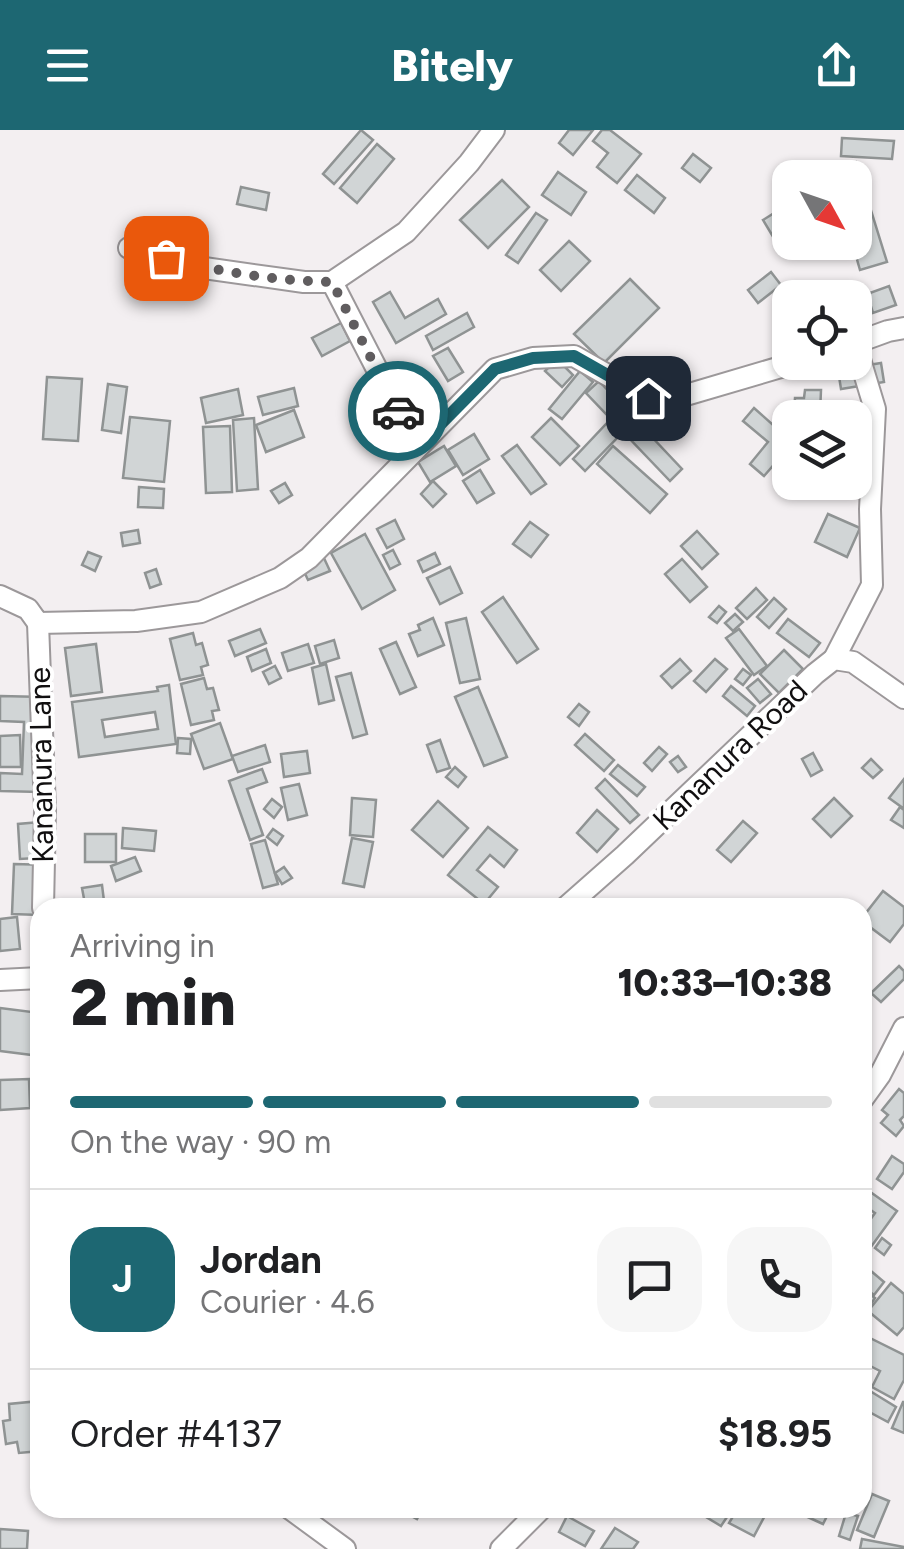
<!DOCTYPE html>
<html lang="en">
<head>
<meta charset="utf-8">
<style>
	body { margin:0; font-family:Figtree,sans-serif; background:#f6f6f6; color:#202124; height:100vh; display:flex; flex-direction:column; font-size:38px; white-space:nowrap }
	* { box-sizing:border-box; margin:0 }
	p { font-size:32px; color:#757577 }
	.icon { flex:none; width:55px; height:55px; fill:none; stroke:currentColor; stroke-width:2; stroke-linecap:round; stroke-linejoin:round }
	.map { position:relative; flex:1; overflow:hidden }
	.drawer { position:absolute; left:30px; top:768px; width:842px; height:620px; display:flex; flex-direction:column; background:#fff; border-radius:30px; box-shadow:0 2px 8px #0004 }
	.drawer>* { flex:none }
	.needle { width:65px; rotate:130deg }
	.controls { position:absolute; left:772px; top:30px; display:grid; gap:20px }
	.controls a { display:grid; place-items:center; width:100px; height:100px; border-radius:20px; background:#fff; box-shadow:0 2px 8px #0004; font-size:50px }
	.pin { position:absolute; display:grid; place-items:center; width:85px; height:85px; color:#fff; margin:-42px; border-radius:20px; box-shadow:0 5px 15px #0006 }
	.courier { position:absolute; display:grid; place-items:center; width:100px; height:100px; margin:-50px; border:8px solid #1d6772; border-radius:50%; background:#fff; color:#222; box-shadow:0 2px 12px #0007 }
	.headline em { font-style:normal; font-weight:800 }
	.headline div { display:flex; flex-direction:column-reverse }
	.headline { display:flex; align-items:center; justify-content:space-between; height:170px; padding:0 40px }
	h1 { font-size:65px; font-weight:800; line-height:75px }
	.bar { display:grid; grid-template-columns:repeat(4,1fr); gap:15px 10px; align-content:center; height:120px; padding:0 40px }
	.bar i { height:12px; border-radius:8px; background:#e0e0e0 }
	.bar .current { background:#1d6772 }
	.bar p { grid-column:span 4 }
	.line { display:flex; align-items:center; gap:25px; padding:0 40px; border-top:2px solid #e0e0e0 }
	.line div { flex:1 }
	.round { display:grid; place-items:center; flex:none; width:105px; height:105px; border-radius:30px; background:#f6f6f6 }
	header { display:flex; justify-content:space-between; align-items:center; height:130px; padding:0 40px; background:#1d6772; color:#fff; font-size:45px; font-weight:800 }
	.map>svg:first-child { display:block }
</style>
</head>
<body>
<header><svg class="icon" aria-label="menu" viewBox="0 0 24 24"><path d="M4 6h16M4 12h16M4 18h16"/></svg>Bitely<svg class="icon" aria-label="share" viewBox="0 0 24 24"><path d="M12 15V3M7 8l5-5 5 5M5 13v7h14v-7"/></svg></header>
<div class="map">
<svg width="904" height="1419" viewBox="0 0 904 1419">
	<rect width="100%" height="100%" fill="#f3eff1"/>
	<g fill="#d1d5d6" stroke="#8f9393" stroke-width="2.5" fill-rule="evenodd">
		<polygon points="361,0 373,10 334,54 323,44"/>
		<polygon points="569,0 593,0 573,25 559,13"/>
		<polygon points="602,0 610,0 641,24 617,53 597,37 608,23 593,11"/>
		<polygon points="842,8 894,11 892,29 841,26"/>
		<polygon points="377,14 394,29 357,73 340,58"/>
		<polygon points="693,24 711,38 700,52 682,38"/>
		<polygon points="856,32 887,132 860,140 852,112 855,112 855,48 832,48 829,40"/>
		<polygon points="558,42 586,62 571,85 542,65"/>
		<polygon points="637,45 665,68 654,83 625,60"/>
		<polygon points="502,50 529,77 488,118 460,90"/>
		<polygon points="241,57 269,63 266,80 237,74"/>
		<polygon points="790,73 790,112 793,112 781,120 763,90"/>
		<polygon points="536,83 547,90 518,133 506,125"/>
		<polygon points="569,111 590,131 561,161 540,140"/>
		<polygon points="771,142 781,155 758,173 748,160"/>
		<polygon points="630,149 659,178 604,233 574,204"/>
		<polygon points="889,156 896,175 873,183 867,164"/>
		<polygon points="390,162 405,188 438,169 446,184 396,213 373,172"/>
		<polygon points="467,183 474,197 433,220 426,206"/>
		<polygon points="341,193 350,211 322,226 312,208"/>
		<polygon points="448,218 463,242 448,251 433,226"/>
		<polygon points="557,229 573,245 562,257 545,241"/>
		<polygon points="881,233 884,252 841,259 838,240"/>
		<polygon points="580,241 593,252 562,289 549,279"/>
		<polygon points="47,247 82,249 78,311 43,309"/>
		<polygon points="599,251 682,339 670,351 586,263"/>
		<polygon points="108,254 127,257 121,303 102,300"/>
		<polygon points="294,258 298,276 263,285 258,267"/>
		<polygon points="238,259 243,285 206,293 201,268"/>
		<polygon points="805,260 821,260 820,284 794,283 795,268 804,268"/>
		<polygon points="754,278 790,310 790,316 764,346 750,334 768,312 743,291"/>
		<polygon points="294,280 304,307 266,322 256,295"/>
		<polygon points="130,287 170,291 164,352 123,348"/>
		<polygon points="254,288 258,359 237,361 233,290"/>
		<polygon points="551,288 579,316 560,335 532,307"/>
		<polygon points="607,293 620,305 585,341 573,329"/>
		<polygon points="230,296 232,362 206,363 203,297"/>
		<polygon points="474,304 489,329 463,345 448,320"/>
		<polygon points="517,315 546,354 531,364 502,326"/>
		<polygon points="444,316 456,336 430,352 418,332"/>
		<polygon points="613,316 667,364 650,383 597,334"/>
		<polygon points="480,340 494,363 477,373 463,351"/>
		<polygon points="433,351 446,364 433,377 421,364"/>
		<polygon points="285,353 292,365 279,373 271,361"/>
		<polygon points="139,357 164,359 163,378 138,377"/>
		<polygon points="828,384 860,398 847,427 815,412"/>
		<polygon points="395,390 404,409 387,418 377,399"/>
		<polygon points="530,392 548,405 531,427 513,414"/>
		<polygon points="138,400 140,413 123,416 121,403"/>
		<polygon points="697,401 718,424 702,439 681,416"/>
		<polygon points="365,404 395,460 362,479 331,423"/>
		<polygon points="393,420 400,434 390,439 383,425"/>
		<polygon points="88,422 101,427 95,441 82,435"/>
		<polygon points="435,423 440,434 423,442 418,431"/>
		<polygon points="323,426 330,441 308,450 301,435"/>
		<polygon points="682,429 707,457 690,472 665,444"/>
		<polygon points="450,437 462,463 440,474 427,448"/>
		<polygon points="156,439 161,454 150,458 145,443"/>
		<polygon points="756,458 767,470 747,489 736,478"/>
		<polygon points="503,467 538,519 517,533 482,482"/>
		<polygon points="774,468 786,479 769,498 757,487"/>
		<polygon points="719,476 726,482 717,493 709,487"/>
		<polygon points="735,484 743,492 733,501 725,493"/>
		<polygon points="433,488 444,515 418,526 409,504 420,500 418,495"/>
		<polygon points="466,488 480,549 460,553 446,493"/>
		<polygon points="788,489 820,513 809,527 777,503"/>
		<polygon points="260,499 266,513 235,526 229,511"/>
		<polygon points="739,499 767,536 754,545 726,508"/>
		<polygon points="193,503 196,515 202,513 208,535 201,537 203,545 180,550 170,509"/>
		<polygon points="334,510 339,528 320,534 315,516"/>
		<polygon points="396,512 416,557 400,564 380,519"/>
		<polygon points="96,514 102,562 71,566 65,518"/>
		<polygon points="308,514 314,533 288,541 282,523"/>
		<polygon points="266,519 271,533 252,541 247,527"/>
		<polygon points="784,520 803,539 779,563 760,544"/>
		<polygon points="680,529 691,541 672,558 661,546"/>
		<polygon points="715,529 727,539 706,562 694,551"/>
		<polygon points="326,534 334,570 319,574 312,538"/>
		<polygon points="275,536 281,548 269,554 263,542"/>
		<polygon points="743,539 751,545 743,555 735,549"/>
		<polygon points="351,543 367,604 353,608 336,547"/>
		<polygon points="204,548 207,559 213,558 219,580 212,581 214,590 191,595 181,554"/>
		<polygon points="758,549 771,564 760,573 747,558"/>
		<path d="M169 555 176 614 79 627 72 572 158 561 157 557ZM155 582 158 599 105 607 102 590Z"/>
		<polygon points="731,556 755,576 747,586 723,566"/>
		<polygon points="478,557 507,627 484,636 455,567"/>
		<polygon points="0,566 44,567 40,662 0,661 0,643 22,644 24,592 0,591"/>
		<polygon points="579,574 589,582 579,596 568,587"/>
		<polygon points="220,593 233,629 204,639 191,604"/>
		<polygon points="585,604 614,630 604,641 575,615"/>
		<polygon points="20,605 21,637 0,637 0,606"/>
		<polygon points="178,608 191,609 190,624 177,623"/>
		<polygon points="440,610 450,638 437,642 427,615"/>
		<polygon points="265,615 270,632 238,642 232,626"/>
		<polygon points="659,617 667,624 652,641 644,633"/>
		<polygon points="307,621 310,643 284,647 281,624"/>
		<polygon points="813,623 822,640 811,646 802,629"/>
		<polygon points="678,626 686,637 678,642 670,632"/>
		<polygon points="871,629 882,640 873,648 862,638"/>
		<polygon points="618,635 645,657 637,666 610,644"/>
		<polygon points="455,637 466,647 458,657 446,647"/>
		<polygon points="262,639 267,652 247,659 263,705 250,710 229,651"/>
		<polygon points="605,649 639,685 630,693 596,658"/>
		<polygon points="904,649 904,677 903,678 889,668"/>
		<polygon points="299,654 307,685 288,690 281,658"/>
		<polygon points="352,668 376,670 373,707 350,705"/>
		<polygon points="834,668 852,686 831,707 813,689"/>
		<polygon points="272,669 282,677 274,688 264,679"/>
		<polygon points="438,671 468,698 443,727 412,700"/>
		<polygon points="900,677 904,680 904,698 891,690"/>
		<polygon points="597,680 618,699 597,722 577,703"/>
		<polygon points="51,691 53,727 20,729 18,694"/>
		<polygon points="743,691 757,703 731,732 717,720"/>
		<polygon points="488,697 517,720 504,737 490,725 477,740 498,757 484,774 448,745"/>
		<polygon points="123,698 156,701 154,721 122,718"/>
		<polygon points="273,699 283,706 277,715 267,707"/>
		<rect x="85" y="704" width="31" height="28"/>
		<polygon points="352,708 373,712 364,757 343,753"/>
		<polygon points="265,710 278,754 263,758 251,714"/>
		<polygon points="135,727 141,741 116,751 111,736"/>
		<polygon points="14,734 50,735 40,785 12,784"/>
		<polygon points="284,737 292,748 282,754 275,743"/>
		<polygon points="102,755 104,771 85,774 82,758"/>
		<polygon points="883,761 904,777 904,794 890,812 862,791 862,788"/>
		<polygon points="17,787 20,819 0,821 0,789"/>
		<polygon points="899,836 904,841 904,849 881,872 871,863"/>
		<polygon points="0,878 40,883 40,926 0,921"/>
		<polygon points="29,949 30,978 0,980 0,950"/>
		<polygon points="899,959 904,963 904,986 900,990 904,996 896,1006 881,993 888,985 882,980"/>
		<polygon points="892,1026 904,1034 904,1042 892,1059 877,1049"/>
		<polygon points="869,1061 897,1081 868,1121 862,1118 862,1101 875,1083 862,1074 862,1070"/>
		<polygon points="882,1108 891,1115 884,1125 875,1118"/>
		<polygon points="871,1141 884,1152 874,1165 862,1156 862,1152"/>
		<polygon points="891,1153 904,1164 904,1197 897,1205 868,1181"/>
		<polygon points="863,1159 875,1168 865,1183 862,1181"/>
		<polygon points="862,1204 904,1225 904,1250 894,1269 872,1257 880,1241 866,1234 862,1241"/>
		<polygon points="870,1261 896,1277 888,1292 862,1278 862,1273"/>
		<polygon points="40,1271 40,1321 19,1323 17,1312 6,1314 3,1291 10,1290 9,1274"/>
		<polygon points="903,1272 904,1272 904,1303 892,1298"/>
		<polygon points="872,1364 889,1371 874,1407 857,1400"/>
		<polygon points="396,1378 423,1378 417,1389"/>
		<polygon points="691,1378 733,1378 721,1396"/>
		<polygon points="738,1378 769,1378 754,1406 729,1393"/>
		<polygon points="788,1378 831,1378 823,1394"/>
		<polygon points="846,1383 858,1386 850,1410 839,1406"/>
		<polygon points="567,1386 594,1401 585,1416 559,1402"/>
		<polygon points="615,1398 638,1412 633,1419 601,1419"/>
		<polygon points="0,1399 28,1401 27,1419 0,1419"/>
		<polygon points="862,1409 904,1417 904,1419 860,1419"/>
	</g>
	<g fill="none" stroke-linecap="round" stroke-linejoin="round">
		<g stroke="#9c989a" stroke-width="24">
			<g id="street">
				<polyline points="129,118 204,138 304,152 332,152 406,102 469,33 494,0"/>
				<polyline points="332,152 417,317"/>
				<polyline points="855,213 888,201 904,198"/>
				<polyline points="0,466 28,479 38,493 136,491 201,482 280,448 309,428 495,239 533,228 574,226 648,268 686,265 798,232"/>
				<polyline points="38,493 45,680 43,778"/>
				<polyline points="834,529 872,455 870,379 875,279 855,213"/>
				<polyline points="565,778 625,725 815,544 834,529 853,532 904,568"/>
				<polyline points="0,850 40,848"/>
				<polyline points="862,970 880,945 904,898"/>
				<polyline points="289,1378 345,1419"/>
				<polyline points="501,1419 542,1378"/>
			</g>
		</g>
		<use href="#street" stroke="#fff" stroke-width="20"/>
	</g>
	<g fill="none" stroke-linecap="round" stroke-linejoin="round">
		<path stroke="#605d5f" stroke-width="10" stroke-dasharray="0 18" d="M166 128C220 142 276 151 332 152L398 281"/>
		<polyline stroke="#1d6772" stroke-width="12" points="398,281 417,318 495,239 533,228 574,226 648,268"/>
	</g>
	<g text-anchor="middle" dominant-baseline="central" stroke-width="8" stroke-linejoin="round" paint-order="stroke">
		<g font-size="30" fill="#110f10" stroke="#fff">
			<text transform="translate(730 625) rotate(-44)">Kananura Road</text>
			<text transform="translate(41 635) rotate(-91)">Kananura Lane</text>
		</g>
	</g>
</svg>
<div class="controls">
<a><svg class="needle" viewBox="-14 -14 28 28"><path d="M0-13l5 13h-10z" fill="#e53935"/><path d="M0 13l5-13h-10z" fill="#757577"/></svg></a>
<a><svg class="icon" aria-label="locate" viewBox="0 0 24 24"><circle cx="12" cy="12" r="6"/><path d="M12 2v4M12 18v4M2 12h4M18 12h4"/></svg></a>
<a><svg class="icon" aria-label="layers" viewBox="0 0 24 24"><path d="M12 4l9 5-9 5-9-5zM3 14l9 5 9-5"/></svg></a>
</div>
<div class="pin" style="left:166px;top:128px;background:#ea580c"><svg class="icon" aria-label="bag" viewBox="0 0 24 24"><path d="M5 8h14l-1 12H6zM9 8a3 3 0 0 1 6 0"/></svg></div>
<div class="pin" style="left:648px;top:268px;background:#1f2937"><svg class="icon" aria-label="home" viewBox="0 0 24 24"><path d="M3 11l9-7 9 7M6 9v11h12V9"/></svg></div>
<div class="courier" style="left:398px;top:281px"><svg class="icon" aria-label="car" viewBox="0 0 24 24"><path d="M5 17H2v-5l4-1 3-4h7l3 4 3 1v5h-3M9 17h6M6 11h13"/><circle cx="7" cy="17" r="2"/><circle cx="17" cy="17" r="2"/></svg></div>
<section class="drawer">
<div class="headline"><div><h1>2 min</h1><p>Arriving in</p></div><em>10:33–10:38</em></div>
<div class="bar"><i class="current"></i><i class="current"></i><i class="current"></i><i></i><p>On the way · 90 m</p></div>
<div class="line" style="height:180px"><b class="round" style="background:#1d6772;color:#fff">J</b><div><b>Jordan</b><p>Courier · 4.6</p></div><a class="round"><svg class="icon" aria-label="chat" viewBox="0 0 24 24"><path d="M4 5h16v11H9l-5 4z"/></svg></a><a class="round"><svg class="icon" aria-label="phone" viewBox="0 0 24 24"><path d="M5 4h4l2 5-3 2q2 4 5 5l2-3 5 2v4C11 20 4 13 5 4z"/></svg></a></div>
<div class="line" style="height:130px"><div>Order #4137</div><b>$18.95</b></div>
</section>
</div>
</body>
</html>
